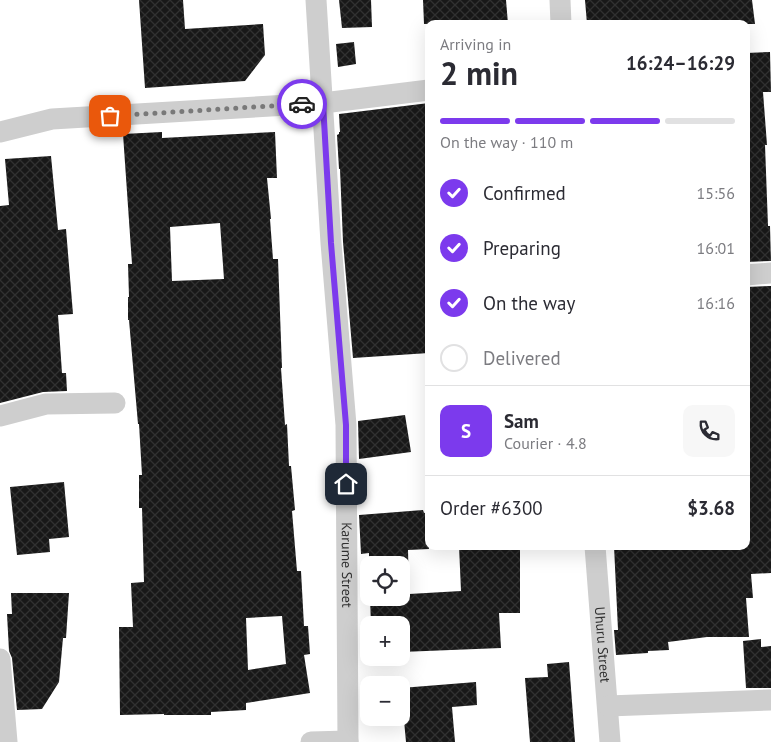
<!DOCTYPE html>
<html lang="en">
<head>
<meta charset="utf-8">
<style>
	body { margin:0; font-family:"PT Sans",sans-serif; background:#f7f7f7; color:#2b2b33; height:100vh; display:flex; flex-direction:column; font-size:19px; white-space:nowrap }
	* { box-sizing:border-box; margin:0 }
	p { font-size:16px; color:#7c7c81 }
	.icon { flex:none; width:28px; height:28px; fill:none; stroke:currentColor; stroke-width:2; stroke-linecap:round; stroke-linejoin:round }
	.map { position:relative; flex:1; overflow:hidden }
	.sheet { position:absolute; left:425px; top:20px; width:325px; height:530px; display:flex; flex-direction:column; background:#fff; border-radius:10px; box-shadow:0 5px 20px #0002 }
	.sheet>* { flex:none }
	.fabs { position:absolute; left:360px; top:556px; display:grid; gap:10px }
	.fabs a { display:grid; place-items:center; width:50px; height:50px; border-radius:10px; background:#fff; box-shadow:0 5px 20px #0002; font-size:25px }
	.pin { position:absolute; display:grid; place-items:center; width:42px; height:42px; color:#fff; margin:-21px; border-radius:10px; box-shadow:0 2px 8px #0006 }
	.courier { position:absolute; display:grid; place-items:center; width:50px; height:50px; margin:-25px; border:4px solid #7c3aed; border-radius:50%; background:#fff; color:#222; box-shadow:0 1px 6px #0007 }
	.summary em { font-style:normal; font-weight:700 }
	.summary div { display:flex; flex-direction:column-reverse }
	.summary { display:flex; align-items:center; justify-content:space-between; height:85px; padding:0 15px }
	h1 { font-size:32px; font-weight:700; line-height:38px }
	.bar { display:grid; grid-template-columns:repeat(4,1fr); gap:8px 5px; align-content:center; height:60px; padding:0 15px }
	.bar i { height:6px; border-radius:4px; background:#e1e1e2 }
	.bar .current { background:#7c3aed }
	.bar p { grid-column:span 4 }
	.line { display:flex; align-items:center; gap:12px; padding:0 15px; border-top:1px solid #e1e1e2 }
	.line div { flex:1 }
	.round { display:grid; place-items:center; flex:none; width:52px; height:52px; border-radius:10px; background:#f7f7f7 }
	ol { padding:0 15px; list-style:none }
	li { display:flex; align-items:center; gap:15px; height:55px }
	li p { margin-inline-start:auto }
	li .icon { padding:5px; border-radius:50%; background:#7c3aed; color:#fff; stroke-width:4 }
	li:last-child { color:#7c7c81 }
	li i { width:28px; height:28px; border:2px solid #e1e1e2; border-radius:50% }
	.map>svg:first-child { display:block }
</style>
</head>
<body>
<div class="map">
<svg width="771" height="742" viewBox="0 0 771 742">
	<defs>
		<pattern id="building-cross-hatch" width="8" height="8" patternUnits="userSpaceOnUse" patternTransform="scale(1.25)"><rect width="8" height="8" fill="#181818"/><path d="M0 0l8 8M0 8l8-8" fill="none" stroke="#313131"/></pattern>
	</defs>
	<rect width="100%" height="100%" fill="#fff"/>
	<g fill="url(#building-cross-hatch)" fill-rule="evenodd">
		<polygon points="139,0 183,0 185,29 263,24 265,55 245,81 145,88"/>
		<polygon points="339,0 371,0 372,27 342,28"/>
		<polygon points="423,0 506,0 508,24 424,24"/>
		<polygon points="585,0 752,0 755,24 587,24"/>
		<polygon points="354,42 356,64 338,67 336,44"/>
		<polygon points="770,52 771,92 763,92 767,145 765,145 768,226 770,226 771,261 746,262 746,53"/>
		<polygon points="429,103 429,353 353,358 343,242 340,169 339,169 337,135 339,134 339,132 340,132 339,114"/>
		<path d="M162 132V138L275 132 277 178H267L271 219H270L273 259H278L282 368H281L285 425 287 424 289 466H291L295 510 292 511 297 571H301L304 626H308L310 654 304 655 310 693 246 703V710L211 712V715H164V714L120 715 119 627H133L131 583 144 582 142 508H139V475H142L139 424H138L129 320H128V297H129L128 264H132L123 134ZM220 223 224 279 172 281 170 227ZM282 616 286 664 248 670 246 618Z"/>
		<polygon points="51,156 58,230 66,229 73,314 58,315 62,373 66,373 67,391 43,392 0,403 0,206 9,205 5,159"/>
		<polygon points="771,286 771,573 751,574 753,598 746,598 749,637 707,637 668,642 669,650 648,651 648,653 616,655 614,630 618,630 614,546 746,546 746,287"/>
		<polygon points="405,415 411,452 359,459 358,421"/>
		<polygon points="64,482 69,537 49,539 50,552 17,555 10,487"/>
		<polygon points="423,510 424,513 429,512 429,549 408,550 409,594 461,591 459,546 520,546 520,613 499,613 501,648 401,652 401,625 371,625 370,598 401,598 401,565 369,565 369,553 361,554 359,515"/>
		<polygon points="11,593 69,593 66,638 63,638 59,682 42,709 17,710 12,658 9,651 7,614 12,614"/>
		<polygon points="761,639 761,647 771,646 771,688 746,688 743,641"/>
		<polygon points="569,662 575,742 530,742 525,678 548,677 547,664"/>
		<polygon points="476,682 477,705 452,707 455,742 406,742 401,688"/>
	</g>
	<g fill="none" stroke-linecap="round" stroke-linejoin="round">
		<g stroke="#cecece" stroke-width="21">
			<path id="s1" d="M316 0 331 243 346 425 348 742"/>
			<polyline points="560,0 561,24"/>
			<polyline points="0,132 52,119 323,103 429,90"/>
			<polyline points="746,275 771,273"/>
			<polyline points="0,416 46,404 115,403"/>
			<path id="s2" d="M595 546 610 742"/>
			<polyline points="0,659 7,742"/>
			<polyline points="608,706 771,700"/>
			<polyline points="311,742 348,741"/>
		</g>
	</g>
	<g fill="none" stroke-linecap="round" stroke-linejoin="round">
		<polyline stroke="#797979" stroke-width="5" stroke-dasharray="0 9" points="110,116 302,104"/>
		<polyline stroke="#7c3aed" stroke-width="6" points="302,104 323,103 331,243 346,425 346,484"/>
	</g>
	<g text-anchor="middle" dominant-baseline="central" stroke-width="5" stroke-linejoin="round" paint-order="stroke">
		<g font-size="14" fill="#313131" stroke="#fff">
			<text stroke="none"><textPath href="#s1" startOffset="566">Karume Street</textPath></text>
			<text stroke="none"><textPath href="#s2" startOffset="99">Uhuru Street</textPath></text>
		</g>
	</g>
</svg>
<div class="fabs">
<a><svg class="icon" aria-label="locate" viewBox="0 0 24 24"><circle cx="12" cy="12" r="6"/><path d="M12 2v4M12 18v4M2 12h4M18 12h4"/></svg></a>
<a>+</a>
<a>−</a>
</div>
<div class="pin" style="left:110px;top:116px;background:#ea580c"><svg class="icon" aria-label="bag" viewBox="0 0 24 24"><path d="M5 8h14l-1 12H6zM9 8a3 3 0 0 1 6 0"/></svg></div>
<div class="pin" style="left:346px;top:484px;background:#1f2937"><svg class="icon" aria-label="home" viewBox="0 0 24 24"><path d="M3 11l9-7 9 7M6 9v11h12V9"/></svg></div>
<div class="courier" style="left:302px;top:104px"><svg class="icon" aria-label="car" viewBox="0 0 24 24"><path d="M5 17H2v-5l4-1 3-4h7l3 4 3 1v5h-3M9 17h6M6 11h13"/><circle cx="7" cy="17" r="2"/><circle cx="17" cy="17" r="2"/></svg></div>
<section class="sheet">
<div class="summary"><div><h1>2 min</h1><p>Arriving in</p></div><em>16:24–16:29</em></div>
<div class="bar"><i class="current"></i><i class="current"></i><i class="current"></i><i></i><p>On the way · 110 m</p></div>
<ol>
<li><svg class="icon" aria-label="check" viewBox="0 0 24 24"><path d="M5 12l5 5 9-10"/></svg>Confirmed<p>15:56</p></li>
<li><svg class="icon" aria-label="check" viewBox="0 0 24 24"><path d="M5 12l5 5 9-10"/></svg>Preparing<p>16:01</p></li>
<li><svg class="icon" aria-label="check" viewBox="0 0 24 24"><path d="M5 12l5 5 9-10"/></svg>On the way<p>16:16</p></li>
<li><i></i>Delivered</li>
</ol>
<div class="line" style="height:90px"><b class="round" style="background:#7c3aed;color:#fff">S</b><div><b>Sam</b><p>Courier · 4.8</p></div><a class="round"><svg class="icon" aria-label="phone" viewBox="0 0 24 24"><path d="M5 4h4l2 5-3 2q2 4 5 5l2-3 5 2v4C11 20 4 13 5 4z"/></svg></a></div>
<div class="line" style="height:65px"><div>Order #6300</div><b>$3.68</b></div>
</section>
</div>
</body>
</html>
